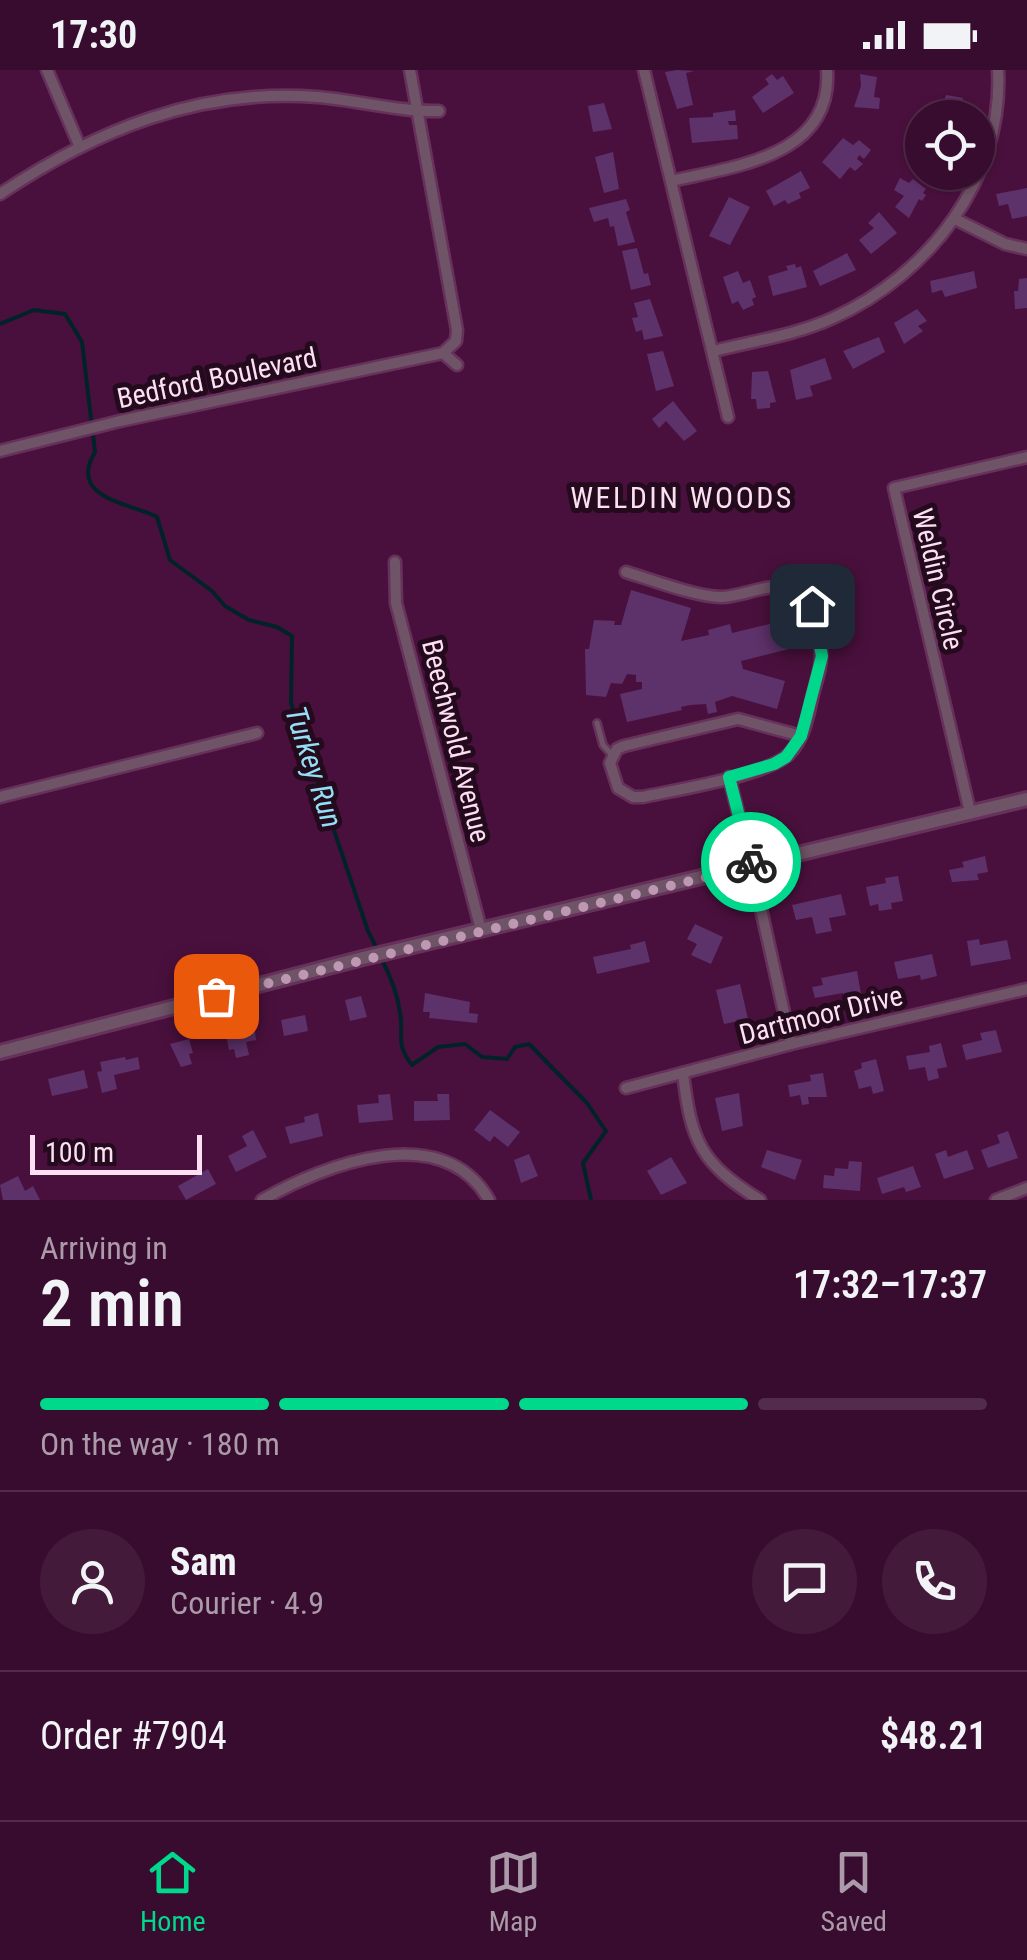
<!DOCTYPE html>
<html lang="en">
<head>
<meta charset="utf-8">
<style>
	body { margin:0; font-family:"Roboto Condensed",sans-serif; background:#431a3a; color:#f1f3f6; height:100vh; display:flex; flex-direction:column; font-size:38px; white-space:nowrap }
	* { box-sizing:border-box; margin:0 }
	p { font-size:32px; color:#ab9baa }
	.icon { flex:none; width:55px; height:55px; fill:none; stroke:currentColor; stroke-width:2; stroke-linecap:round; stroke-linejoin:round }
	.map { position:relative; height:1130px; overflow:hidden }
	.drawer { display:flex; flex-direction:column; background:#380c2e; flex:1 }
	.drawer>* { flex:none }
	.tools { position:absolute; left:905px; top:30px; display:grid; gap:20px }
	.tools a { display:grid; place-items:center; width:90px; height:90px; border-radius:50%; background:#380c2e; box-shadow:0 2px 8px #0004,0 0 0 2px #522c4a; font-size:50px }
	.scale { position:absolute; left:30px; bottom:25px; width:172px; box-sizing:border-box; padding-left:10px; border:5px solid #fcdff2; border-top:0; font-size:28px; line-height:35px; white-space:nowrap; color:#fcdff2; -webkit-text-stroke:8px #230a1c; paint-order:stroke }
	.pin { position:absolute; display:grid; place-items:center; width:85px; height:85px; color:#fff; margin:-42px; border-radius:20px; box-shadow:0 5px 15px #0006 }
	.courier { position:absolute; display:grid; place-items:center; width:100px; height:100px; margin:-50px; border:8px solid #00d98c; border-radius:50%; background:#fff; color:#222; box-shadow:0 2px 12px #0007 }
	.overview em { font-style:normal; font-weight:600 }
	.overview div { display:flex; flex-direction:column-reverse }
	.overview { display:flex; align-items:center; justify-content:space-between; height:170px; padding:0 40px }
	h1 { font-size:65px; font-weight:600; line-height:75px }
	.bar { display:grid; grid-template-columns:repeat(4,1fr); gap:15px 10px; align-content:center; height:120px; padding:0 40px }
	.bar i { height:12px; border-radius:8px; background:#522c4a }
	.bar .selected { background:#00d98c }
	.bar p { grid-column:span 4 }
	.line { display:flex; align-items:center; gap:25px; padding:0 40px; border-top:2px solid #522c4a }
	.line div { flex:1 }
	.round { display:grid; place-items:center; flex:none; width:105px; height:105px; border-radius:52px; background:#431a3a }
	.status { display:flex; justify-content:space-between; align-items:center; height:70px; padding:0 50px; background:#380c2e; direction:ltr }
	.status svg { height:28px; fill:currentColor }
	.menu { display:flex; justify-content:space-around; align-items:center; height:140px; border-top:2px solid #522c4a; background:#380c2e; font-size:28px; color:#ab9baa }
	.menu a { display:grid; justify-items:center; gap:5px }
	.menu .selected { color:#00d98c }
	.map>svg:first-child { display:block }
</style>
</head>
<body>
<div class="status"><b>17:30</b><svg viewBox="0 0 49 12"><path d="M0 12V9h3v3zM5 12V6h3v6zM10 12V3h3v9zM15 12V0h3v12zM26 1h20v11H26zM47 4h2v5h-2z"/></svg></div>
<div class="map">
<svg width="1027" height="1130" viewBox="0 0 1027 1130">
	<rect width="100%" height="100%" fill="#4a103d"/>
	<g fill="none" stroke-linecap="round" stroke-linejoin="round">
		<g stroke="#02222a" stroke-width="4">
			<path d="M0 254 34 240 65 244 82 272 95 382C67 429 131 433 157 447L170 490 212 521 225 536 249 550 277 557 292 566 291 633 368 861 377 879"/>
			<path d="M381 888C390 905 397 922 400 942 404 966 395 974 412 995L438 977 465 974 482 987 507 989 515 977 529 974 587 1033 606 1061 583 1093 591 1130"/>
		</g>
	</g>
	<g fill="#5d3169">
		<polygon points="677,0 694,1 686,3 693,35 677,39 665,2"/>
		<polygon points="772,4 777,10 783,6 794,23 763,43 752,27 769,14 765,9"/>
		<polygon points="860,4 877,7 874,27 880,28 879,39 854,37 861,16"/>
		<polygon points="946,25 963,28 962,33 966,34 964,45 942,48 943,43 935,42 937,30 944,31"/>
		<polygon points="604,33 612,59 593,62 588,36"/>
		<polygon points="735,40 736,51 728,51 729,55 737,55 738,69 692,73 689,48 713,47 713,43"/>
		<polygon points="843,68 853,75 859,70 871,80 864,89 859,85 857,89 863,94 855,101 850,97 840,109 822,92"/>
		<polygon points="613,82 619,119 604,123 595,87"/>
		<polygon points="801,101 810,118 799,123 801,128 788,134 785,130 774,136 766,121"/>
		<polygon points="900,108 909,113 913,109 926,119 923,123 926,125 922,131 919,129 909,148 895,137 904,126 894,120"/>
		<polygon points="1027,118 1027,146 1012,149 1008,134 999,136 996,124"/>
		<polygon points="729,127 750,137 730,175 709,166"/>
		<polygon points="626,129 630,140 626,142 635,172 618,176 614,156 610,157 608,148 594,152 589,138"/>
		<polygon points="879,142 897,163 871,184 859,170 874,158 868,153"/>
		<polygon points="637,178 644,204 648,203 651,215 631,220 622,181"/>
		<polygon points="847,183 856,200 820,216 813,201"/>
		<polygon points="795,194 796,198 801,196 807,217 773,226 768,206 788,200 786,196"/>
		<polygon points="738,201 743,213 750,210 756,227 752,229 754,235 743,240 738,231 732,234 723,207"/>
		<polygon points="974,201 977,218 945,227 942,220 932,223 930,211"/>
		<polygon points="1027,208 1027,238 1015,239 1014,221 1018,221 1019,209"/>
		<polygon points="650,229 663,266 644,270 642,260 636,262 632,248 638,247 634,233"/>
		<polygon points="917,239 927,251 918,256 923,261 904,274 894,253"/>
		<polygon points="879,267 885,282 853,299 843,281"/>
		<polygon points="663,281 674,316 656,321 647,284"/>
		<polygon points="825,288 832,309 810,316 813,326 796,330 790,300"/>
		<polygon points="768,301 776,332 770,333 770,338 757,339 756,329 751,329 752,302"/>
		<polygon points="673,331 697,361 684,371 666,351 659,358 652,349"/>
		<polygon points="631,520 691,538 681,571 709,565 708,560 730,554 732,563 782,551 789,579 741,591 743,599 785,611 777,639 732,626 715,632 717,642 708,644 706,634 690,635 681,637 682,640 627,652 620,624 642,619 642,612 636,612 636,605 627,604 622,614 611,613 606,627 586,625 585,579 589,579 594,550 615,551 614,555 621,555"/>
		<polygon points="985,786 988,802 977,804 979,810 952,812 949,800 964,797 962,792"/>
		<polygon points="898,806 903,831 891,833 892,839 879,841 878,834 870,836 866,817 886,813 885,808"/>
		<polygon points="841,824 846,845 829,848 832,861 816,864 812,847 796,850 792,835"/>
		<polygon points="695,854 723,867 711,894 691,885 697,874 687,869"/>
		<polygon points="979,869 980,875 1007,870 1011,889 971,896 967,871"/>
		<polygon points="645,871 650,892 597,904 593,887 631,879 630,875"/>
		<polygon points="932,884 937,906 921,910 920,905 898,909 894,892"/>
		<polygon points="857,901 861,924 844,927 843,923 815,928 812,917 823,915 821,908"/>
		<polygon points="740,914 748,949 724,954 716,920"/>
		<polygon points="425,923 470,932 469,943 478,944 477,953 429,948 430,942 423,942"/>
		<polygon points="361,926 367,947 350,951 345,930"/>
		<polygon points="305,945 308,961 284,966 281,950"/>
		<polygon points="244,955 246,964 255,962 256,970 246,972 249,985 236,988 234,979 229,980 225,959"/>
		<polygon points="996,960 1002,982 966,990 962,975 982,970 980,963"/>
		<polygon points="189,969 193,983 189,984 192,994 181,997 170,974"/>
		<polygon points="941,973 947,997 937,999 939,1008 928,1011 925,997 909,1000 906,986 930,982 929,976"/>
		<polygon points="125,987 126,990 138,987 140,999 114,1005 117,1019 102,1023 97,1002 102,1001 100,992"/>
		<polygon points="876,989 884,1021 873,1024 871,1016 859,1019 854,1001 862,998 861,993"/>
		<polygon points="84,1000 88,1018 52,1026 48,1009"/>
		<polygon points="823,1003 827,1027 808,1027 809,1034 802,1035 800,1025 790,1027 788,1015 811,1011 810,1005"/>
		<polygon points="739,1023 743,1056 722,1061 715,1028"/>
		<polygon points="390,1024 393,1050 359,1053 357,1035 379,1033 378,1025"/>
		<polygon points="437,1024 449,1024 450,1050 414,1051 414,1031 438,1031"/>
		<polygon points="490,1040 520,1062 508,1077 494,1066 490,1072 474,1060"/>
		<polygon points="318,1043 323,1066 290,1074 285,1057 305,1052 304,1047"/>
		<polygon points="253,1060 267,1087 236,1102 228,1086 247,1076 242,1066"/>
		<polygon points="1008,1061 1018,1088 988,1098 981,1080 1000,1073 997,1065"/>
		<polygon points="767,1080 802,1090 795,1110 761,1097"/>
		<polygon points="946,1080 948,1087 967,1080 974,1099 944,1109 935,1084"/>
		<polygon points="529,1084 538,1106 521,1113 514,1090"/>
		<polygon points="671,1087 687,1113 661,1125 647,1101"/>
		<polygon points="849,1091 862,1092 860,1121 823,1118 824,1105 834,1106 835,1098 848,1099"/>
		<polygon points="913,1096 921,1117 906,1122 904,1117 882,1124 877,1108"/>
		<polygon points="208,1099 216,1114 186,1130 178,1116"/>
		<polygon points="18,1106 25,1121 33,1116 40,1130 3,1130 0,1115"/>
	</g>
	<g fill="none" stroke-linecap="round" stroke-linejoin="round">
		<g stroke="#66315a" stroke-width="10">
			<polyline id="service" points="597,653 603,675 612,685"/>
		</g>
		<g stroke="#66315a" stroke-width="15">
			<g id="minor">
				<polyline points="47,0 79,75"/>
				<polyline points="410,0 457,260 456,271 443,283 457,295"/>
				<polyline points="644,0 728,347"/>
				<path d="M672 111C734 96 833 87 827 0"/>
				<path d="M0 124C96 60 199 18 317 27 357 30 398 42 439 41"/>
				<polyline points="955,149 1005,174 1027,179"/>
				<path d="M714 281C753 271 796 265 833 248 929 205 1004 108 998 0"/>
				<polyline points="0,381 120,351 443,283"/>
				<polyline points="395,492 396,533 481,860"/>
				<path d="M626 502C649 509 700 528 722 527 747 526 773 509 797 521 816 530 816 557 820 575 824 592 816 611 812 628 808 647 804 669 789 684 769 705 675 720 643 727H633L618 718 610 693 617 679 624 676 738 649 801 666"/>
				<polyline points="729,707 743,762 749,767 753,781 749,785 791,974"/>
				<polyline points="0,727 257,663"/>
				<polyline points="970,742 894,418 1027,387"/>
				<polyline points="743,762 739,768 743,784 749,785"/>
				<path d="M683 1003C691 1071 700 1093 760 1130"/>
				<polyline points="626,1018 791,974 1027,919"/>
				<path d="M262 1130C325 1094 443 1049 489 1130"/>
				<polyline points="996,1130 1027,1118"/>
			</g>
		</g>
		<g stroke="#66315a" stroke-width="18">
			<polyline id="tertiary" points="0,982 359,889 1027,729"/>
		</g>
		<use href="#service" stroke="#6f5366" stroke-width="5"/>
		<use href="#minor" stroke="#6f5366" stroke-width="10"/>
		<use href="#tertiary" stroke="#6f5366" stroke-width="12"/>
	</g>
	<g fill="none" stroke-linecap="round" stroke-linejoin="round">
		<polyline stroke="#be97b3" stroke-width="10" stroke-dasharray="0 18" points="216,926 752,796 751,792"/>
		<polyline stroke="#00d98c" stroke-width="12" points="751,792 749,785 753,781 749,767 743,762 729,707 774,694 786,687 801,666 822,586 812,536"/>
	</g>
	<g text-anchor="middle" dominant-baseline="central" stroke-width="10" stroke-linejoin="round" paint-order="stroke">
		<g font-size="28" fill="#fcdff2" stroke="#230a1c">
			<text transform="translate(217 308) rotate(-12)">Bedford Boulevard</text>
			<text transform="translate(938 509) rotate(77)">Weldin Circle</text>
			<text transform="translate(456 671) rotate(76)">Beechwold Avenue</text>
			<text transform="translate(821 945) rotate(-14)">Dartmoor Drive</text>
		</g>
		<g font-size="30" letter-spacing="2.5" fill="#fcdff2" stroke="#230a1c">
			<text x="682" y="427">WELDIN WOODS</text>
		</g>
		<g font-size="30" font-style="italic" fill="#95def4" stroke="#230a1c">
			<text transform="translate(314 697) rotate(72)">Turkey Run</text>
		</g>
	</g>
</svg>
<div class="tools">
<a><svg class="icon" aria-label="locate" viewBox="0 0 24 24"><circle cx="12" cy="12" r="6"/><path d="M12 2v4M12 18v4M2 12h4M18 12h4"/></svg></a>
</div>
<div class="scale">100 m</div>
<div class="pin" style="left:216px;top:926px;background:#ea580c"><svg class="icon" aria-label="bag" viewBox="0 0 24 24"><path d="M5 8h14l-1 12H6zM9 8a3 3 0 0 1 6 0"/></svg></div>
<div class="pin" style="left:812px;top:536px;background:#1f2937"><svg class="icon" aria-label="home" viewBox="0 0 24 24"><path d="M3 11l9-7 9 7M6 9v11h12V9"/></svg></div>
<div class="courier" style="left:751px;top:792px"><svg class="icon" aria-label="bike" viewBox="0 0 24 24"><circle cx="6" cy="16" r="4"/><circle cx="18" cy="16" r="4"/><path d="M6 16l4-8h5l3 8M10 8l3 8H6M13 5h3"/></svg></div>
</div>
<section class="drawer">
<div class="overview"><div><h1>2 min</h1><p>Arriving in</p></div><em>17:32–17:37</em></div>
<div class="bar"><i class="selected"></i><i class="selected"></i><i class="selected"></i><i></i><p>On the way · 180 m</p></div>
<div class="line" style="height:180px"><a class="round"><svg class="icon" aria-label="person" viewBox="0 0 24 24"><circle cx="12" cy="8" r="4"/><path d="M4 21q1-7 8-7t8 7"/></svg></a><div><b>Sam</b><p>Courier · 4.9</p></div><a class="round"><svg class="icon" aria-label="chat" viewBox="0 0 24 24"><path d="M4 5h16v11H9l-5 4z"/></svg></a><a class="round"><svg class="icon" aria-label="phone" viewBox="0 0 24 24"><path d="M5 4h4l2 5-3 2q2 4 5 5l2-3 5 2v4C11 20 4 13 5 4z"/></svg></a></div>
<div class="line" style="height:130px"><div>Order #7904</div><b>$48.21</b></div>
</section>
<nav class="menu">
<a class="selected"><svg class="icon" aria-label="home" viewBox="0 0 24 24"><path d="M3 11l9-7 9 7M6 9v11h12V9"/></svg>Home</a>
<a><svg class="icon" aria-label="map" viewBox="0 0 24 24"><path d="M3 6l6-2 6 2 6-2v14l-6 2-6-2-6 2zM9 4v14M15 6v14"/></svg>Map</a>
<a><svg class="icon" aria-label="saved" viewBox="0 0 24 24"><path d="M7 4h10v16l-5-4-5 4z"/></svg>Saved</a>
</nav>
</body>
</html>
